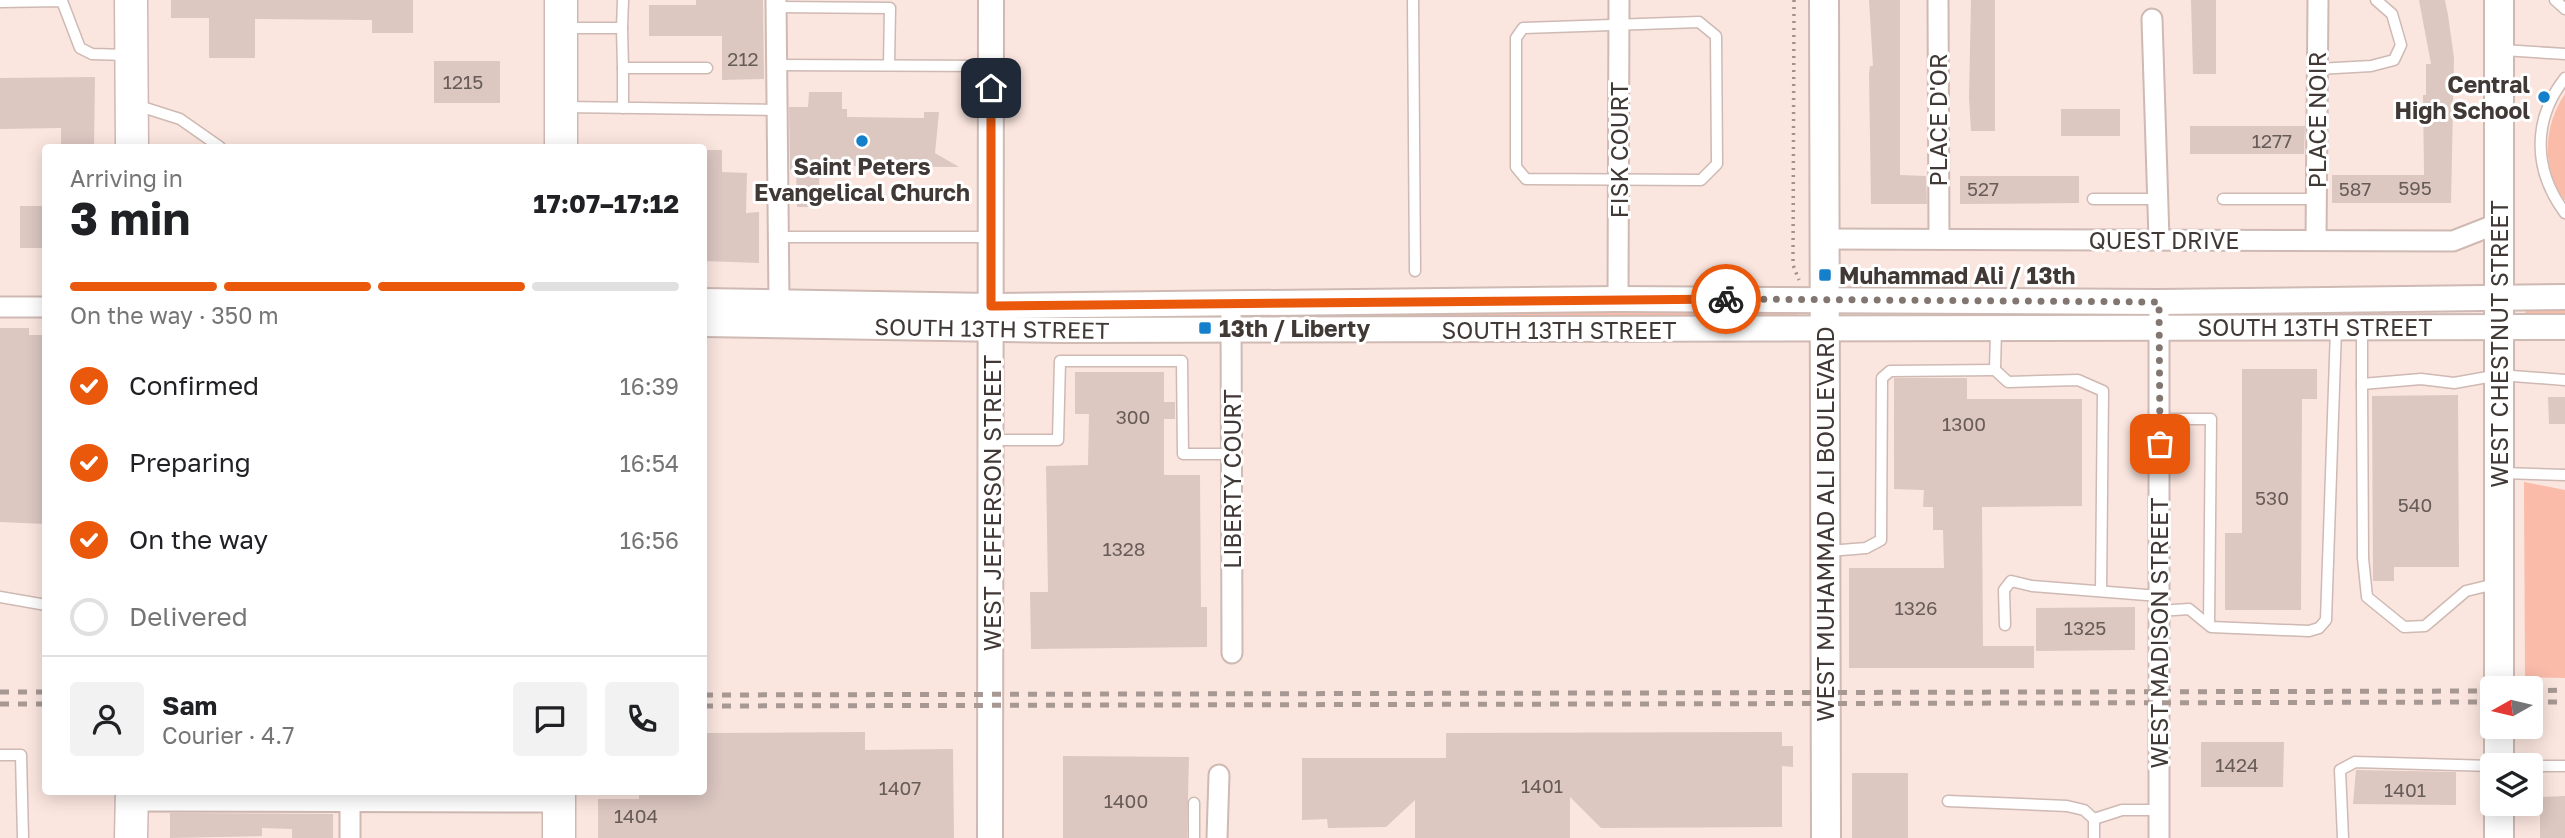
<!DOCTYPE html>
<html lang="en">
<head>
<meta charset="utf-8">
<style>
	body { margin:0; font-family:"Golos Text",sans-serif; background:#f2f2f2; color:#202124; height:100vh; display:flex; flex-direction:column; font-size:26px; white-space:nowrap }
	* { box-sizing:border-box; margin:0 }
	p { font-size:23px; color:#757577 }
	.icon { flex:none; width:38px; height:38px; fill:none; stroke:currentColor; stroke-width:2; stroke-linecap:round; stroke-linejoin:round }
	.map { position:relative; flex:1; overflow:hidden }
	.drawer { position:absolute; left:42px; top:144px; width:665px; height:651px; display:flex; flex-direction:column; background:#fff; border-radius:7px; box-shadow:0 4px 18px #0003 }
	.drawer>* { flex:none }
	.needle { width:46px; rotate:262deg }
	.fabs { position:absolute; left:2480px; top:676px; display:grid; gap:14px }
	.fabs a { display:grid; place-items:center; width:63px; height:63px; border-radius:7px; background:#fff; box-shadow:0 4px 18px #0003; font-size:35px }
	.pin { position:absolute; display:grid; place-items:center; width:60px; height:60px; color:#fff; margin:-30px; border-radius:14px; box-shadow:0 4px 10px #0006 }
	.courier { position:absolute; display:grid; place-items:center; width:70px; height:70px; margin:-35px; border:5px solid #ea580c; border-radius:50%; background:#fff; color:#222; box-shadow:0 2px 9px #0007 }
	.summary em { font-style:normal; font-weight:700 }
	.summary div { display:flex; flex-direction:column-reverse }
	.summary { display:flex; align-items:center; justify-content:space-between; height:119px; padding:0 28px }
	h1 { font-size:46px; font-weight:700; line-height:52px }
	.bar { display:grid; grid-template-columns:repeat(4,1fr); gap:10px 7px; align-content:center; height:84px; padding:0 28px }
	.bar i { height:9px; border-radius:5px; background:#e0e0e0 }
	.bar .selected { background:#ea580c }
	.bar p { grid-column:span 4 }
	.line { display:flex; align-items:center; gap:18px; padding:0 28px; border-top:2px solid #e0e0e0 }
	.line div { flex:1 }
	.round { display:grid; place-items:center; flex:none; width:74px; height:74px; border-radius:7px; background:#f2f2f2 }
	ol { padding:0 28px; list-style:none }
	li { display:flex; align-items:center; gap:21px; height:77px }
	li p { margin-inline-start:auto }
	li .icon { padding:7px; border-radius:50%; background:#ea580c; color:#fff; stroke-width:4 }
	li:last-child { color:#757577 }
	li i { width:38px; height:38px; border:4px solid #e0e0e0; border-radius:50% }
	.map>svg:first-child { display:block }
</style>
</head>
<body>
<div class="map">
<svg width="2565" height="838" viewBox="0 0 2565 838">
	<rect width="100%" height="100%" fill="#fbe6df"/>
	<g fill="#fabba9">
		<path d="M2565 94V201C2541 169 2543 126 2565 94Z"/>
		<polygon points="2565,307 2565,318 2525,317 2525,313 2527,309"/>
		<polygon points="1970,309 2137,313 2137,317 1930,317"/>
		<polygon points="2305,309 2400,311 2354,319 2272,316"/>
		<polygon points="1374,310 1797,312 1798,317 1337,318"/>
		<polygon points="2524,482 2565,490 2565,678 2525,677"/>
	</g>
	<g fill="#dcc7c1">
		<polygon points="171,0 413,0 413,33 372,33 372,20 255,19 255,58 209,58 209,18 171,18"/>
		<polygon points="696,0 763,0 764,79 722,80 722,36 649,36 649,5 696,5"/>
		<polygon points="1869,0 1900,0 1900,175 1926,176 1927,204 1871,204 1869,74 1870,66 1873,66"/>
		<polygon points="1971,0 1995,0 1995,131 1971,131 1969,98"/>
		<polygon points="2191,0 2216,0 2216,74 2193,74"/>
		<polygon points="2419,0 2445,0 2448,15 2454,58 2451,203 2332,203 2332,175 2424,175 2423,95 2426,95 2426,64 2431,64"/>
		<rect x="434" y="61" width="66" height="42"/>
		<polygon points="95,77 94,147 61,147 61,128 0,129 0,78"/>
		<polygon points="809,92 842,92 842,109 847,109 847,117 924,118 924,112 939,112 935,153 959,167 849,166 849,175 819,175 820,207 797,207 796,170 790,170 789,107 808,107"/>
		<rect x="2061" y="109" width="59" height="27"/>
		<polygon points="2190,126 2305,126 2304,154 2190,154"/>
		<polygon points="704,150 722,150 722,172 747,173 746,213 759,212 759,263 704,261"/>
		<polygon points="1960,176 2079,176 2079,203 1960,204"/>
		<rect x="20" y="206" width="26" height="42"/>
		<polygon points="0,328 29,328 29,335 46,335 46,524 0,522"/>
		<polygon points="2242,369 2317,369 2317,399 2302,399 2301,610 2225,610 2225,533 2242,533"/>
		<polygon points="1075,372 1164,372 1164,402 1175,402 1175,419 1164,419 1164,475 1200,475 1201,607 1207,607 1207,647 1031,649 1030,592 1048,592 1046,466 1088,465 1089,414 1075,414"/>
		<polygon points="1894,378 1967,378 1967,399 2082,399 2082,506 1982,507 1983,646 2034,646 2034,668 1849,668 1849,568 1944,568 1943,530 1933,530 1933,507 1923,507 1924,490 1894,489"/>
		<polygon points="2458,395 2459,567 2394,567 2394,581 2373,581 2372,396"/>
		<polygon points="2548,397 2565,397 2565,424 2549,424"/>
		<polygon points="2135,607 2135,650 2036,651 2036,608"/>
		<polygon points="865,732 865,750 953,749 954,838 598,838 598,799 639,799 639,791 704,791 704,733"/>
		<polygon points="1782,732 1782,746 1793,746 1793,767 1782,766 1782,827 1601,828 1570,797 1570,838 1415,838 1415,800 1386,827 1328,828 1327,819 1302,820 1302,758 1446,758 1446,733"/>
		<polygon points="2201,742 2284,742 2283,787 2201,787"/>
		<polygon points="1063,756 1189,757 1187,838 1063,838"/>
		<polygon points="2356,770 2456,772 2456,805 2353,804"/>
		<rect x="1852" y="773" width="56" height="65"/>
		<polygon points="2565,796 2565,838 2540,838 2540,797"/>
		<polygon points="170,813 333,814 333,838 292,838 292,829 262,828 262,836 170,838"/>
	</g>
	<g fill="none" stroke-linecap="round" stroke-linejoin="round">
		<g stroke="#ceb9b3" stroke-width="13">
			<g id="service">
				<polyline points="1413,0 1415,271"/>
				<polyline points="2555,0 2565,9"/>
				<polyline points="0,2 62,1 80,48 92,54 127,55"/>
				<polyline points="776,7 890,8 889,65"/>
				<polygon points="1699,22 1716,36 1717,164 1701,180 1526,179 1516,167 1516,38 1523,28"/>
				<polyline points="565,28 622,28 623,0"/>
				<polyline points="622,28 623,68 707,68"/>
				<polyline points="2503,50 2565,54"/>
				<polyline points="777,65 990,66"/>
				<polyline points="2318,69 2371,66 2394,60 2401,45 2392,14 2376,0"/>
				<path d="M2565 78C2532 120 2533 170 2565 213"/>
				<polyline points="136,105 180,119 220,147"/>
				<polyline points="565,107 777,110"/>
				<polyline points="623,108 623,68"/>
				<polyline points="2093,199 2158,199"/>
				<polyline points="2223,199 2317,199"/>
				<polyline points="778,237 991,237"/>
				<polyline points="2362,327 2362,384 2421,379 2454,383 2499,375 2565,380"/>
				<polyline points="1996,329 1995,370 2008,382 2078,380 2103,391 2101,591"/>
				<polyline points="2362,384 2363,558 2367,597 2404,627 2425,626 2466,591 2495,584"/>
				<polyline points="2160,419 2211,419 2209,625"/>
				<polyline points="992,440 1058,440 1060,361 1182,361 1183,454 1232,454"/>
				<polyline points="2502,473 2565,475"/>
				<polyline points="1829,551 1866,548 1881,540 1882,378 1890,371 1995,370"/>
				<polyline points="0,597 46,605"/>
				<polyline points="2159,611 2189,609 2211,627 2309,631 2319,628 2326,620 2336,329"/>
				<polyline points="2005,625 2004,590 2011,581 2032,586 2159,596"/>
				<polyline points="0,755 21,755 23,838"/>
				<polyline points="2530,766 2565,766"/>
				<polyline points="1948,801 2067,806 2084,810 2094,819 2094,838"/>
				<polyline points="2094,819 2122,810 2159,810"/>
				<polyline points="1194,838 1194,803"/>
				<polyline points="2343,838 2340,770 2355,762 2492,766"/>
			</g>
		</g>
		<g stroke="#ceb9b3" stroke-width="23">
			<g id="minor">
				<polyline points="776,0 779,302"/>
				<polyline points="1938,0 1939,239"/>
				<polyline points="2152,19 2159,239"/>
				<polyline points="1825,239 2453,241 2499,223"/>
				<polyline points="2316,240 2318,0"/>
				<polyline points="1618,299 1619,0"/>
				<polyline points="1231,306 1232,653"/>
				<polyline points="0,307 46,307"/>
				<polyline points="132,801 559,802"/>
				<polyline points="350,838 350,803"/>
				<polyline points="1217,838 1219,775"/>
				<polyline points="2159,838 2159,314"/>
			</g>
		</g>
		<g stroke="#ceb9b3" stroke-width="28">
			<g id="tertiary">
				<polyline points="704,301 991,306 1618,299 2159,302 2565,297"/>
				<polyline points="704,324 1063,330 2565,327"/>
				<polyline points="990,838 991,0"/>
			</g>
		</g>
		<g stroke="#ceb9b3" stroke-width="32">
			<g id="secondary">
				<polyline points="1824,0 1826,838"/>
				<polyline points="2499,688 2499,0"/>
				<polyline points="2499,726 2499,765"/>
				<polyline points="2499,803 2499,838"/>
			</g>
		</g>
		<g stroke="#ceb9b3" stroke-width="35">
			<g id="primary">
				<polyline points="131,0 132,147"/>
				<polyline points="561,0 561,147"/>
				<polyline points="131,838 132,791"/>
				<polyline points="559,838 559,791"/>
			</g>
		</g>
		<polyline stroke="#a0918c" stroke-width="3.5" stroke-dasharray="2 5" stroke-linecap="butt" points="1794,0 1793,265 1799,280"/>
		<use href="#service" stroke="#fff" stroke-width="10"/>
		<use href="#minor" stroke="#fff" stroke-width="19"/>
		<use href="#tertiary" stroke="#fff" stroke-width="24"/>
		<use href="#secondary" stroke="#fff" stroke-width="28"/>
		<use href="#primary" stroke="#fff" stroke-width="32"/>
		<g stroke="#a79893" stroke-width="5" stroke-dasharray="9 9" stroke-linecap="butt">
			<polyline points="2530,691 2565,690"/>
			<polyline points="0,692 46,692"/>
			<polyline points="704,695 2492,691"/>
			<polyline points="2530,702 2565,702"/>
			<polyline points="0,704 46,704"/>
			<polyline points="704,706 2492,702"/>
		</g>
	</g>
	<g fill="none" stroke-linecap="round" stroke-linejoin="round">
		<polyline stroke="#827671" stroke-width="7" stroke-dasharray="0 12.6" points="1726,299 2159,302 2160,444"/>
		<polyline stroke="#ea580c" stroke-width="9" points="991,88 991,306 1726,299"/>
	</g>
	<g fill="#147fca" stroke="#fff" stroke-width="2.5">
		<circle cx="2544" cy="97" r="7"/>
		<circle cx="862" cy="141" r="7"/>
		<rect x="1818" y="268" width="14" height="14" rx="3.5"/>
		<rect x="1198" y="321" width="14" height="14" rx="3.5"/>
	</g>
	<g text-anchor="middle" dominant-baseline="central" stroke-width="6" stroke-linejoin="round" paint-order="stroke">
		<g font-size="19" fill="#685c59">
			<text x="743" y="58">212</text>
			<text x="463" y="81">1215</text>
			<text x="2272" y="140">1277</text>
			<text x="2415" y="187">595</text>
			<text x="1983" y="188">527</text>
			<text x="2355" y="188">587</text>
			<text x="1133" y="416">300</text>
			<text x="1964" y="423">1300</text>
			<text x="2272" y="497">530</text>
			<text x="2415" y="504">540</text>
			<text x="1124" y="548">1328</text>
			<text x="1916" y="607">1326</text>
			<text x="2085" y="627">1325</text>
			<text x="2237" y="764">1424</text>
			<text x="1542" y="785">1401</text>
			<text x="900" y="787">1407</text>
			<text x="2405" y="789">1401</text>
			<text x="1126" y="800">1400</text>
			<text x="636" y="815">1404</text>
		</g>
		<g font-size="23" font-weight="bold" fill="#413936" stroke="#fff" text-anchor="start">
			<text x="2530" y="84" text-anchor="end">Central<tspan x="2530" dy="26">High School</tspan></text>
			<text x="862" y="166" text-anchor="middle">Saint Peters<tspan x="862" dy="26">Evangelical Church</tspan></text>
			<text x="1839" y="275">Muhammad Ali / 13th</text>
			<text x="1219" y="328">13th / Liberty</text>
		</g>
		<g font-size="23" fill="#413936" stroke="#fff">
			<text transform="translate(1938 120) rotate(-90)">PLACE D'OR</text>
			<text transform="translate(2317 120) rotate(-90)">PLACE NOIR</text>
			<text transform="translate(1619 150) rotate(-90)">FISK COURT</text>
			<text x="2164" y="240">QUEST DRIVE</text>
			<text x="2315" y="327">SOUTH 13TH STREET</text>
			<text transform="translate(992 328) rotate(1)">SOUTH 13TH STREET</text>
			<text x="1559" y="330">SOUTH 13TH STREET</text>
			<text transform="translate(2499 344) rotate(-90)">WEST CHESTNUT STREET</text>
			<text transform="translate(1232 479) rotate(-90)">LIBERTY COURT</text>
			<text transform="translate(992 503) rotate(-90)">WEST JEFFERSON STREET</text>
			<text transform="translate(1825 524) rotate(-90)">WEST MUHAMMAD ALI BOULEVARD</text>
			<text transform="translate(2159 633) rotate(-90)">WEST MADISON STREET</text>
		</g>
	</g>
</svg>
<div class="fabs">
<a><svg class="needle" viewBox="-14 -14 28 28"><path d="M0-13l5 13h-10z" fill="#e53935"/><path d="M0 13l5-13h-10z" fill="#757577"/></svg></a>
<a><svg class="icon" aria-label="layers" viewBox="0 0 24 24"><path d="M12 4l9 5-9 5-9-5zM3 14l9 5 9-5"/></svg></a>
</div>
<div class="pin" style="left:2160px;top:444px;background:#ea580c"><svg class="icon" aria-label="bag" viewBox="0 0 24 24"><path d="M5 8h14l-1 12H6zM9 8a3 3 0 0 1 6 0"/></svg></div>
<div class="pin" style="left:991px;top:88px;background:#1f2937"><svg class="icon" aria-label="home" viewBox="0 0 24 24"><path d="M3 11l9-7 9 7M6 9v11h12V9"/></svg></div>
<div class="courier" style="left:1726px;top:299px"><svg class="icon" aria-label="bike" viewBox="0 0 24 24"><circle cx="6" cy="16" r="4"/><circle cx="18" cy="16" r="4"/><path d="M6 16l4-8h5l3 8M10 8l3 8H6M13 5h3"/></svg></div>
<section class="drawer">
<div class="summary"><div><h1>3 min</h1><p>Arriving in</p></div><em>17:07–17:12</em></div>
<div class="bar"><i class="selected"></i><i class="selected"></i><i class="selected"></i><i></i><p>On the way · 350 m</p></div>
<ol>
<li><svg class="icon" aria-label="check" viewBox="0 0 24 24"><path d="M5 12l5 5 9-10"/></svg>Confirmed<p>16:39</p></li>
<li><svg class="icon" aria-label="check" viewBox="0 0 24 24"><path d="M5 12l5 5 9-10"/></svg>Preparing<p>16:54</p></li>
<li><svg class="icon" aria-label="check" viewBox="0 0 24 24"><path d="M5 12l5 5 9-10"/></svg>On the way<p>16:56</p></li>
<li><i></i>Delivered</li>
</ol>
<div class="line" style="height:126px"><a class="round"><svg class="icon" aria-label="person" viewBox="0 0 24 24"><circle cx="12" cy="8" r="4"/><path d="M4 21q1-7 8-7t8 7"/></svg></a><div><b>Sam</b><p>Courier · 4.7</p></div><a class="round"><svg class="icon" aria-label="chat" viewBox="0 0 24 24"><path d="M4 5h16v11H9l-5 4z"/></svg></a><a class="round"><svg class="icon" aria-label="phone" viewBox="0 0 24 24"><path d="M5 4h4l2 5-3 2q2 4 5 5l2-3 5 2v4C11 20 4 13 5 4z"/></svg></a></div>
</section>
</div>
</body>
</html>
